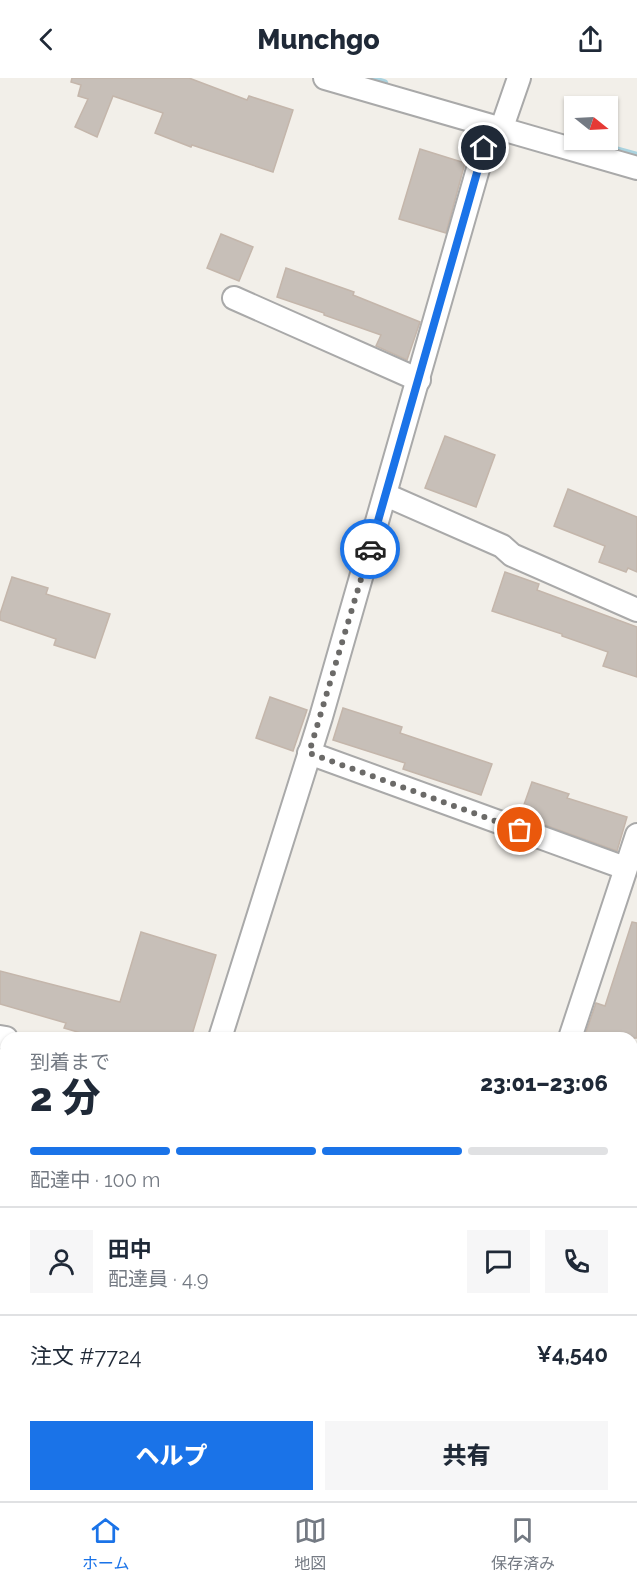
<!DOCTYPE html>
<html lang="ja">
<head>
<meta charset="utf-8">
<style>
	body { margin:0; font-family:Raleway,"Noto Sans JP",sans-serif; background:#f6f6f7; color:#1f2937; height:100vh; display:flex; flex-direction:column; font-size:22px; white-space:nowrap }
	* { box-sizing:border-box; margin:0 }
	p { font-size:20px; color:#747a83 }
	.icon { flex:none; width:33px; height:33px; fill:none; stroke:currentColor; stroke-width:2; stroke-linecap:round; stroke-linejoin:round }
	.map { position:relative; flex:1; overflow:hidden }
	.side { position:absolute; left:0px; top:954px; width:638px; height:470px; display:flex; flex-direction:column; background:#fff; border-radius:18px 18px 0 0; box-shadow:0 2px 4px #0004 }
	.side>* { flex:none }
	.needle { width:39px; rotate:108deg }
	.controls { position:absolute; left:564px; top:18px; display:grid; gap:12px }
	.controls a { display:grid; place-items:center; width:54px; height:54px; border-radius:0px; background:#fff; box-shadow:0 2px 4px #0004; font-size:30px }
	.pin { position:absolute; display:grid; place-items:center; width:51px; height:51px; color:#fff; margin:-26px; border:3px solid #fff; border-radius:50%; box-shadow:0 2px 6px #0007 }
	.courier { position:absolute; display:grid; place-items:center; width:60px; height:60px; margin:-30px; border:4px solid #1a73e8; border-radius:50%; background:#fff; color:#222; box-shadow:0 2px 8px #0007 }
	.head em { font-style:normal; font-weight:800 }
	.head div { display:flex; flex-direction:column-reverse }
	.head { display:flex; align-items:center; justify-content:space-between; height:102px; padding:0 30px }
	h1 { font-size:39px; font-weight:800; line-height:45px }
	.bar { display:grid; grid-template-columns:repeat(4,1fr); gap:9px 6px; align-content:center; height:72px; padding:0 30px }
	.bar i { height:8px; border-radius:4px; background:#e0e1e3 }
	.bar .on { background:#1a73e8 }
	.bar p { grid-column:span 4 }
	.line { display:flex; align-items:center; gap:15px; padding:0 30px; border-top:2px solid #e0e1e3 }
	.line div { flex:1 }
	.round { display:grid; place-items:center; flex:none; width:63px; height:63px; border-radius:0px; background:#f6f6f7 }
	.primary-button { display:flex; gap:12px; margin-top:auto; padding:12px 30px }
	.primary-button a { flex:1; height:69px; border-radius:0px; background:#1a73e8; color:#fff; font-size:24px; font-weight:800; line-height:69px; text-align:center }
	.primary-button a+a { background:#f6f6f7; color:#1f2937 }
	header { display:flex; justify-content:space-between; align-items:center; height:78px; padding:0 30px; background:#fff; font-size:27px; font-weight:800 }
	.tab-bar { display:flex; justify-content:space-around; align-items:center; height:84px; border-top:2px solid #e0e1e3; background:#fff; font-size:16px; color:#747a83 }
	.tab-bar a { display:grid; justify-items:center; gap:3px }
	.tab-bar .on { color:#1a73e8 }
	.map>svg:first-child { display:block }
</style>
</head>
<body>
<header><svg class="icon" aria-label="back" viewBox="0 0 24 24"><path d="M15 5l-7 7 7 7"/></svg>Munchgo<svg class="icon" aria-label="share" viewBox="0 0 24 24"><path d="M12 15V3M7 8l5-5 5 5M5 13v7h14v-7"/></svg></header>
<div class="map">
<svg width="637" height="1423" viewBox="0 0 637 1423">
	<rect width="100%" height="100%" fill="#f2efe9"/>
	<polygon fill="#aad3df" points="446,1418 565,1418 564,1423 451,1423"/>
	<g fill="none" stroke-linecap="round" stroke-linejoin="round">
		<g stroke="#aad3df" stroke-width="8">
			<polyline points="366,0 384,5"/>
			<polyline points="605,69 637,78"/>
			<polyline points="0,1047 6,1048"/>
			<polyline points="632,1130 637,1129"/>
			<polyline points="0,1237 6,1238"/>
		</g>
	</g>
	<g fill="#c7bfb8" stroke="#c4b6ab" stroke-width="1.5">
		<polygon points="72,0 189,0 247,22 249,18 293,32 273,94 192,67 191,69 155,55 163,35 113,18 97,59 75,49 88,21 78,18 81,7 71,4"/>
		<polygon points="420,71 465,85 446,155 399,141"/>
		<polygon points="221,156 253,169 239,203 207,190"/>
		<polygon points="286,190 354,214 353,217 420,244 407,282 376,268 381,257 324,237 324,235 277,219"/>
		<polygon points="445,358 495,377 476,429 425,410"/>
		<polygon points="568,411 637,439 637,494 628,490 626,494 599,484 605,468 554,448"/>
		<polygon points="505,494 539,506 537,512 637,549 637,599 603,588 608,574 562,558 562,556 492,533"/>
		<polygon points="12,499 48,510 46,516 110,536 95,580 54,567 56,561 0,542 0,536"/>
		<polygon points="270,619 307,632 293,673 256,660"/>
		<polygon points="343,630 402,649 400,655 492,686 481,717 403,691 405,685 333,662"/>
		<polygon points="532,704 569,716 567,720 627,739 617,773 520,738"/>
		<polygon points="632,844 637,845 637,960 584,960 596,925 605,928"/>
		<polygon points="141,854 216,877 191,960 98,960 64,950 66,945 0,926 0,893 120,924"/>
	</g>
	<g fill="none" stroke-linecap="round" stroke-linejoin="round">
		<g stroke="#a9a9a9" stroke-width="26">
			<g id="minor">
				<polyline points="325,0 637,90"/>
				<polyline points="501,52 519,0"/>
				<polyline points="234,220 419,302"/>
				<polyline points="386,417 502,468 512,477 637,532"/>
				<polyline points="309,675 625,790"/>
				<polyline points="0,959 6,960"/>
				<polyline points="220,960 321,639 490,49"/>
				<polyline points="570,960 637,757"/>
				<polyline points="0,1061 6,1062"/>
				<polyline points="253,1423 254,1418"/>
			</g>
		</g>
		<polyline stroke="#fa8072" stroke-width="4" stroke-dasharray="3 3" stroke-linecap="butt" points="628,1423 628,1418"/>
		<use href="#minor" stroke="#fff" stroke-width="22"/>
	</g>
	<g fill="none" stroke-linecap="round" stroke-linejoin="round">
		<polyline stroke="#6b6a68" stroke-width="6" stroke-dasharray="0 10.8" points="370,471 309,675 520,752"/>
		<polyline stroke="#1a73e8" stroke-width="8" points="370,471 484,70"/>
	</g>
</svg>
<div class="controls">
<a><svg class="needle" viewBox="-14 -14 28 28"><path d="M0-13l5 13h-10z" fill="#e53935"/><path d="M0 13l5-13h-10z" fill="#747a83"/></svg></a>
</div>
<div class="pin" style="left:520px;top:752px;background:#ea580c"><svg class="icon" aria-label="bag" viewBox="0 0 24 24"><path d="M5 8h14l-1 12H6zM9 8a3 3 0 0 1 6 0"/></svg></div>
<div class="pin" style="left:484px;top:70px;background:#1f2937"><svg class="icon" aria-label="home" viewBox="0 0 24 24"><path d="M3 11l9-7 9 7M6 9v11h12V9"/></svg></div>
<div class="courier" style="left:370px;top:471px"><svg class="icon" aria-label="car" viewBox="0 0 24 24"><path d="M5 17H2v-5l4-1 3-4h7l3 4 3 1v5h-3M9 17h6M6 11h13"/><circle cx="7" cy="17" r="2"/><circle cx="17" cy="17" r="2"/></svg></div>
<section class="side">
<div class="head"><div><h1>2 分</h1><p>到着まで</p></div><em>23:01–23:06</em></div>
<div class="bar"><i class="on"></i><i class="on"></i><i class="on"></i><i></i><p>配達中 · 100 m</p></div>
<div class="line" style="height:108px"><a class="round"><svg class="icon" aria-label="person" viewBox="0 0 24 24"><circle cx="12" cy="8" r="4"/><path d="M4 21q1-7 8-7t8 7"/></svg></a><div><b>田中</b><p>配達員 · 4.9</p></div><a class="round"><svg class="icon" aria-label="chat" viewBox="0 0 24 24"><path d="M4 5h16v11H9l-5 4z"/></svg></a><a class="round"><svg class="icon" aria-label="phone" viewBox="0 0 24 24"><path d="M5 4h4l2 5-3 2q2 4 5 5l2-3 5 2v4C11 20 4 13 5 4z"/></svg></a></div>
<div class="line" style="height:78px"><div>注文 #7724</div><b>¥4,540</b></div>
<div class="primary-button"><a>ヘルプ</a><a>共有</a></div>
</section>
</div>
<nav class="tab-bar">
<a class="on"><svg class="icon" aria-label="home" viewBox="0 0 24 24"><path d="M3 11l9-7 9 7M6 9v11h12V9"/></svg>ホーム</a>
<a><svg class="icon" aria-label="map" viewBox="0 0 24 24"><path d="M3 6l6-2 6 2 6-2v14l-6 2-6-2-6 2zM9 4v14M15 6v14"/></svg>地図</a>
<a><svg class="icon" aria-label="saved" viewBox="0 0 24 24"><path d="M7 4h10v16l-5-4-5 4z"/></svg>保存済み</a>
</nav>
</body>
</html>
